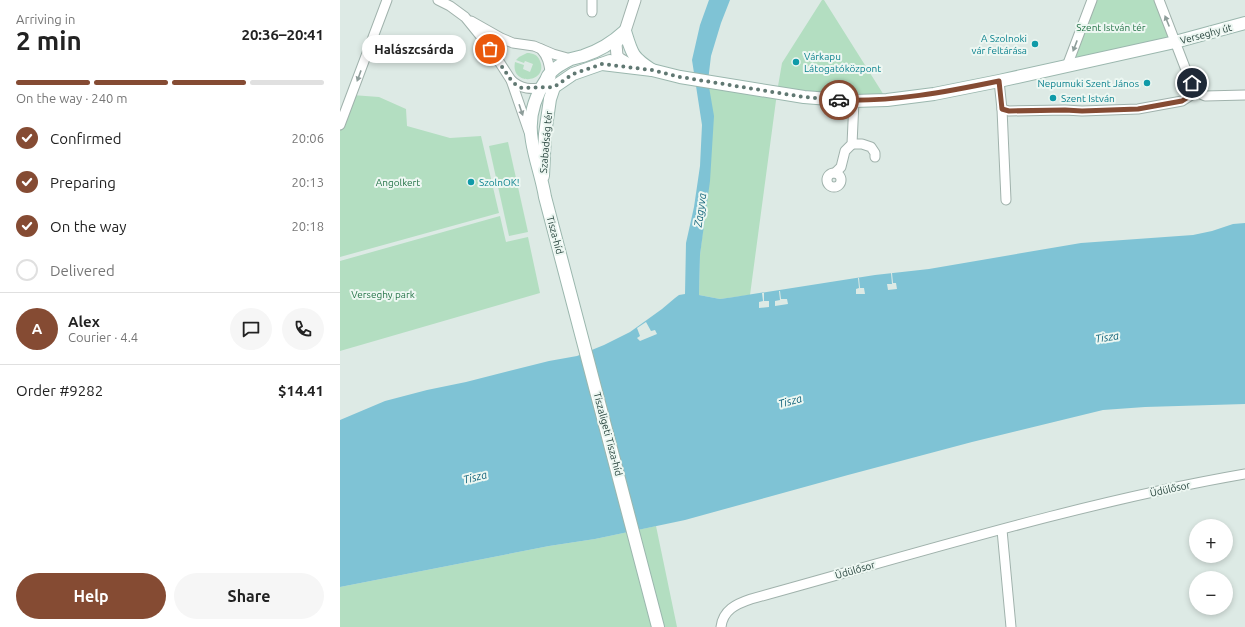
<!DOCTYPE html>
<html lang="en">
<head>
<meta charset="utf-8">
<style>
	body { margin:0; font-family:Ubuntu,sans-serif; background:#f6f6f6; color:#222; height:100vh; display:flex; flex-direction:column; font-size:15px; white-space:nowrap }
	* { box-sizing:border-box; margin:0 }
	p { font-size:13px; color:#767676 }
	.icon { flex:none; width:22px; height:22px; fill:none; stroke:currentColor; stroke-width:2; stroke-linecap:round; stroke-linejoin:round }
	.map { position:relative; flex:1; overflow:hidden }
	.sheet { display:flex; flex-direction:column; background:#fff; width:340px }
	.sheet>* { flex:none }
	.buttons { position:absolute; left:849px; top:519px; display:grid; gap:8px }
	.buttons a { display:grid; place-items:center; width:44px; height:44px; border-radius:50%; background:#fff; box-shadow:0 2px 6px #0003; font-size:20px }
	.pin { position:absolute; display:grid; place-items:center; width:34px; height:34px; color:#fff; margin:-17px; border:2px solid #fff; border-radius:50%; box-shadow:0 1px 4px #0007 }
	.courier { position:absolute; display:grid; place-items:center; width:40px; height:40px; margin:-20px; border:3px solid #854b33; border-radius:50%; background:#fff; color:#222; box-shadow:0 1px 5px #0007 }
	.bubble { position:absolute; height:28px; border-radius:14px; background:#fff; box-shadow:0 2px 6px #0003; font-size:13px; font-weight:700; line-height:28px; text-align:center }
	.overview em { font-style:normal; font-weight:700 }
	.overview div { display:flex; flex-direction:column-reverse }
	.overview { display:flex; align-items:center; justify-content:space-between; height:68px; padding:0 16px }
	h1 { font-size:26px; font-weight:700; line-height:30px }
	.bar { display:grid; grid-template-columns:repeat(4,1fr); gap:6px 4px; align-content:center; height:48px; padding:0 16px }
	.bar i { height:5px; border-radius:3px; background:#e0e0e0 }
	.bar .active { background:#854b33 }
	.bar p { grid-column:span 4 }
	.line { display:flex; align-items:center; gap:10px; padding:0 16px; border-top:1px solid #e0e0e0 }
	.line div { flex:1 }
	.round { display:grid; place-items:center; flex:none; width:42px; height:42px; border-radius:21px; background:#f6f6f6 }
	ol { padding:0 16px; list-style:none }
	li { display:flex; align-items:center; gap:12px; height:44px }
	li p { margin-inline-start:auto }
	li .icon { padding:4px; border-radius:50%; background:#854b33; color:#fff; stroke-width:4 }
	li:last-child { color:#767676 }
	li i { width:22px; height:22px; border:2px solid #e0e0e0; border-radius:50% }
	.action { display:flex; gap:8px; margin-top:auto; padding:8px 16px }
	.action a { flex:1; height:46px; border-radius:24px; background:#854b33; color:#fff; font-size:16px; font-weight:700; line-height:46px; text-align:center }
	.action a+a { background:#f6f6f6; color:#222 }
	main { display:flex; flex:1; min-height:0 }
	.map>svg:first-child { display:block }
</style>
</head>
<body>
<main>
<section class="sheet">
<div class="overview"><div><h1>2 min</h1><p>Arriving in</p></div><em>20:36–20:41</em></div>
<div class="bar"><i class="active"></i><i class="active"></i><i class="active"></i><i></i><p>On the way · 240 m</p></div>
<ol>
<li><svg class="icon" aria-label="check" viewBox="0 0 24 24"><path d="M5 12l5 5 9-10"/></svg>Confirmed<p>20:06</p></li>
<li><svg class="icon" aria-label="check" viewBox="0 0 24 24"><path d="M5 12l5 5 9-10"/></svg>Preparing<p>20:13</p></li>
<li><svg class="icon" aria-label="check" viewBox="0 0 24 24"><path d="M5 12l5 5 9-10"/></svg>On the way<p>20:18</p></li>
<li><i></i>Delivered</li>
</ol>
<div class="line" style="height:72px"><b class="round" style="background:#854b33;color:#fff">A</b><div><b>Alex</b><p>Courier · 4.4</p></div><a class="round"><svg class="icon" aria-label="chat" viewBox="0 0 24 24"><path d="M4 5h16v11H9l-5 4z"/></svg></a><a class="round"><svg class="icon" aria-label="phone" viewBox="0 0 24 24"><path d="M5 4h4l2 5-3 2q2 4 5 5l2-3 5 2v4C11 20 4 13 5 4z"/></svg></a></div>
<div class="line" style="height:52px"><div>Order #9282</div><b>$14.41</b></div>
<div class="action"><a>Help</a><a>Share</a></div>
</section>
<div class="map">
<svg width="905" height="627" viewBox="0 0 905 627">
	<rect width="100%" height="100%" fill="#ddeae5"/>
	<g fill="#b3dec1">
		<polygon points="482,0 484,0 547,100 437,93 410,295 380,299 359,295 360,255 364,221 368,82 437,92 442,63"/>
		<polygon points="752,0 819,0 835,42 727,66"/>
		<path d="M187 53C193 53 198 55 200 61 209 83 170 87 175 62L184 65 183 69 190 72 193 64 185 61 184 63 176 60 179 57Z"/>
		<polygon points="12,95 39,97 66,109 67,126 110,138 141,136 159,213 0,257 0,125"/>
		<polygon points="168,142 188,232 169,236 149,146"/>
		<polygon points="160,216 166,242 188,237 200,293 0,351 0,261"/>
		<polygon points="316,526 337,627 0,627 0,587 209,546 255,539"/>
	</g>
	<polygon fill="#7fc3d5" points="369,0 390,0 381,23 371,56 368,81 374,116 370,181 360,255 359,295 380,299 394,297 535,275 589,269 741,243 853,235 872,231 893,224 905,223 905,404 805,407 763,410 632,442 508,475 345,520 255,539 209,546 0,587 0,420 45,401 87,390 126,382 209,361 237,356 264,345 290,332 322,309 335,298 339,295 345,294 346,243 354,207 360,166 362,125 352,60 360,25"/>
	<g fill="#ddeae5">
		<polygon points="551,273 552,273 553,283 556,283 557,289 548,290 547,284 552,284"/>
		<polygon points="518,278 519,278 520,288 524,288 525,294 516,294 516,289 519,288"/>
		<polygon points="439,291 440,291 441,299 447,299 448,304 435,306 435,301 440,300"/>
		<polygon points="422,293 424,293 424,301 429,301 429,307 419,308 419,302 423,301"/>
		<polygon points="306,322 311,331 315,330 317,334 300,341 297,338 300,336 297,328"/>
	</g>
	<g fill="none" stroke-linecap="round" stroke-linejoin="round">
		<g stroke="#a0b2ac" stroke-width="11">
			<g id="minor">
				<polyline points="98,0 110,6 125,17 151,49 171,80 189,132"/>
				<polyline points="819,0 851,83 856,92 865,96 905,95"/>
				<polyline points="252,12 252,0"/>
				<polyline points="131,21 161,38 173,43 194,46 213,54 231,59"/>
				<path d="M201 49C209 58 209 66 211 77"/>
				<polyline points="727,66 752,0"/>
				<path d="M171 80C181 90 192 89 205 88"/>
				<polyline points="659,81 662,109 666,200"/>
				<polyline points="662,109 669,111 725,110 742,111 798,109 842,101 856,92"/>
				<polyline points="0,125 47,0"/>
				<polyline points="512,144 522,144 531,147 535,153 535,157"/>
				<polyline points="495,173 501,167 505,151 512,144 514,101"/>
				<circle cx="494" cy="180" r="7"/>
				<polyline points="662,530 671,627"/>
				<path d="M381 627C383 610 396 604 411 599 575 554 738 503 905 474"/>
			</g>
		</g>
		<g stroke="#a0b2ac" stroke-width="13">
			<polyline id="tertiary" points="294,67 280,59 277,56 276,44 285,31 295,0"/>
		</g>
		<g stroke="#9bb7ae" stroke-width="14">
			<g id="secondary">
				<polyline points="262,64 312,70 340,77 464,97 514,101 547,100 594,94 659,81 835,42 905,23"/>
				<path d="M312 70C292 57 292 54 285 31 272 43 259 51 243 56 239 57 235 58 231 59 225 62 216 67 211 72 209 74 207 77 206 80 194 98 188 119 192 141 195 160 202 178 205 197L318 627"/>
				<polyline points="203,176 205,134 210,99 214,87 233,74 270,61"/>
			</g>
		</g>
		<use href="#minor" stroke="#fff" stroke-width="9"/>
		<use href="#tertiary" stroke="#fff" stroke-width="11"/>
		<use href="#secondary" stroke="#fff" stroke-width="12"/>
	</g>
	<defs><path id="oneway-solid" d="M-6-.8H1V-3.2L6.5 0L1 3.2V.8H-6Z"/></defs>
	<g fill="#8e9d9a">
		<use href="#oneway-solid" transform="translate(827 21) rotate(-112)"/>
		<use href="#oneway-solid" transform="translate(735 46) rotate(111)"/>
		<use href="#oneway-solid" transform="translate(19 76) rotate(110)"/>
		<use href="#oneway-solid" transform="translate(181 110) rotate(71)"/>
	</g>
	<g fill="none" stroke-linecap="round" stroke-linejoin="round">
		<polyline stroke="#607872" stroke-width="4" stroke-dasharray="0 7.2" points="150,49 171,80 176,85 182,88 214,87 233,74 262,64 312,70 340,77 464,97 499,100"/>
		<path stroke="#854b33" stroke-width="5" d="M499 100C553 102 606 92 659 81L662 109 669 111 725 110 742 111 798 109 842 101 856 92 852 83"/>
	</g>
	<g fill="#0f9aa8" stroke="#edf7f2" stroke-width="1.5">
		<circle cx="695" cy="44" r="4"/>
		<circle cx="456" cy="62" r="4"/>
		<circle cx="807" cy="83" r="4"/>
		<circle cx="713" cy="98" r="4"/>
		<circle cx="131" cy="182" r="4"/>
	</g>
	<g text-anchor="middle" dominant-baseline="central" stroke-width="4" stroke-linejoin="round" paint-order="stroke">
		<g font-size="10" fill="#257448" stroke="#edf7f2">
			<text x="771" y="27">Szent István tér</text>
			<text x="58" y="182">Angolkert</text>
			<text x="43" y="294">Verseghy park</text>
		</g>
		<g font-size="10" fill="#1d3b34" stroke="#edf7f2">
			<text transform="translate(866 34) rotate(-15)">Verseghy út</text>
			<text transform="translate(206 142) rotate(-85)">Szabadság tér</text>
			<text transform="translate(215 235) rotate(75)">Tisza-híd</text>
			<text transform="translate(268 434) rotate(75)">Tiszaligeti Tisza-híd</text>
			<text transform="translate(830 489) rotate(-12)">Üdülősor</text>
			<text transform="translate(515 570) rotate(-16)">Üdülősor</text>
		</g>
		<g font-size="10" fill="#0d838f" stroke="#edf7f2" text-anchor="start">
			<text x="687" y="38" text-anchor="end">A Szolnoki<tspan x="687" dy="12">vár feltárása</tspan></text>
			<text x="464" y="56">Várkapu<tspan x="464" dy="12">Látogatóközpont</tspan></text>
			<text x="799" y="83" text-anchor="end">Nepumuki Szent János</text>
			<text x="721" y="98">Szent István</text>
			<text x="139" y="182">SzolnOK!</text>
		</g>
		<g font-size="11" font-style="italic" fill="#13647b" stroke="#edf7f2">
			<text transform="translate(360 210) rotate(-82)">Zagyva</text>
			<text transform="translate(767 337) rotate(-8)">Tisza</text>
			<text transform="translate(450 401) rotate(-15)">Tisza</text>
			<text transform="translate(135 477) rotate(-14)">Tisza</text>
		</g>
	</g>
</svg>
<div class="buttons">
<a>+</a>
<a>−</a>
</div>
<div class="pin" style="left:150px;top:49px;background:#ea580c"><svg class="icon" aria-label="bag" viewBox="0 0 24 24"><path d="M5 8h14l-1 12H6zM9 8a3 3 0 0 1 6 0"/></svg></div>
<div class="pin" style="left:852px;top:83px;background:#1f2937"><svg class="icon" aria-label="home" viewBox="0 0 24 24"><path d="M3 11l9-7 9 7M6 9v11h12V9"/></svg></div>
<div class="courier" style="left:499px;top:100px"><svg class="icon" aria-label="car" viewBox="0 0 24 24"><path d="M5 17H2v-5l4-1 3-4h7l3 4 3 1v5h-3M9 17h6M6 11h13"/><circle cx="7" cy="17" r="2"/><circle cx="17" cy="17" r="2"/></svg></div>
<div class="bubble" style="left:22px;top:35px;width:104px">Halászcsárda</div>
</div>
</main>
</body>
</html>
